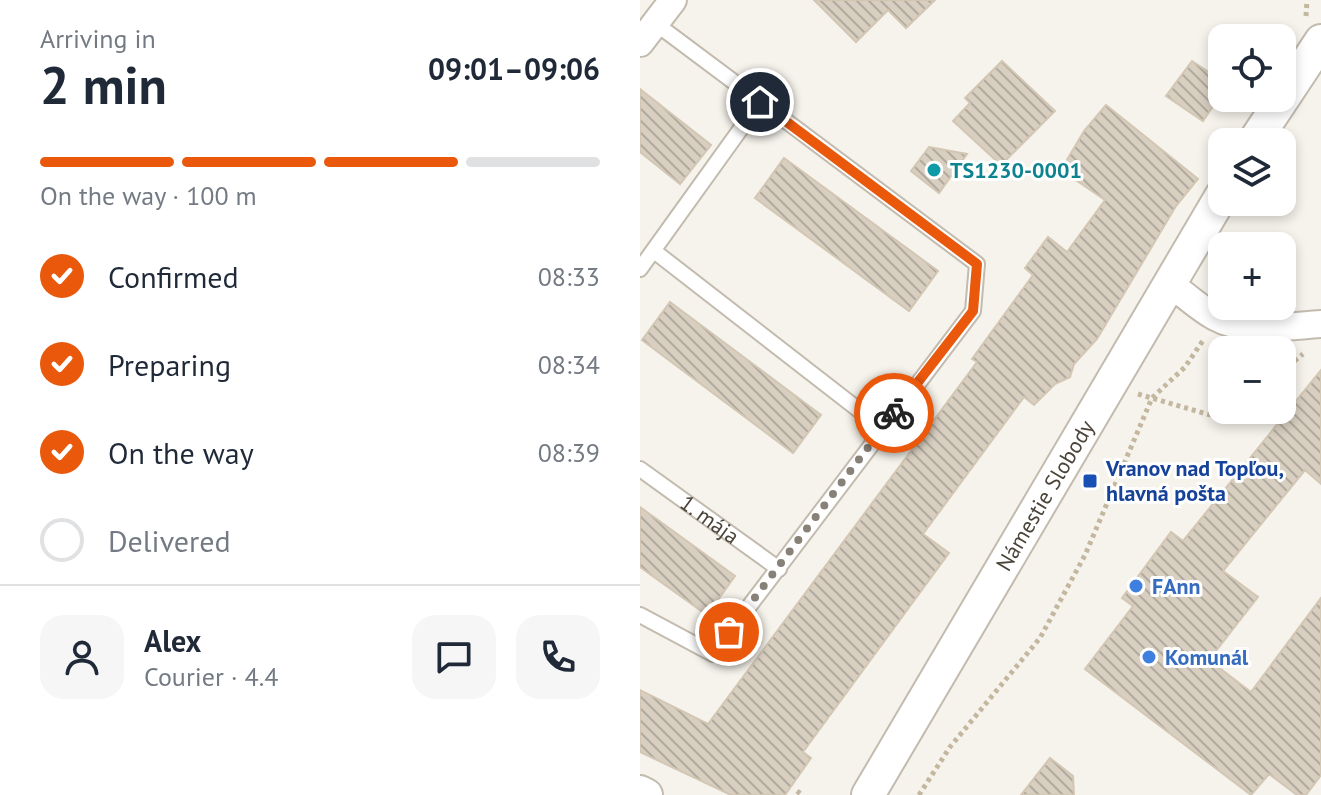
<!DOCTYPE html>
<html lang="en">
<head>
<meta charset="utf-8">
<style>
	body { margin:0; font-family:"PT Sans",sans-serif; background:#f6f6f7; color:#1f2937; height:100vh; display:flex; flex-direction:column; font-size:30px; white-space:nowrap }
	* { box-sizing:border-box; margin:0 }
	p { font-size:26px; color:#747a83 }
	.icon { flex:none; width:44px; height:44px; fill:none; stroke:currentColor; stroke-width:2; stroke-linecap:round; stroke-linejoin:round }
	.map { position:relative; flex:1; overflow:hidden }
	.panel { display:flex; flex-direction:column; background:#fff; width:640px }
	.panel>* { flex:none }
	.fabs { position:absolute; left:568px; top:24px; display:grid; gap:16px }
	.fabs a { display:grid; place-items:center; width:88px; height:88px; border-radius:16px; background:#fff; box-shadow:0 4px 12px #0003; font-size:40px }
	.pin { position:absolute; display:grid; place-items:center; width:68px; height:68px; color:#fff; margin:-34px; border:4px solid #fff; border-radius:50%; box-shadow:0 2px 8px #0007 }
	.courier { position:absolute; display:grid; place-items:center; width:80px; height:80px; margin:-40px; border:6px solid #ea580c; border-radius:50%; background:#fff; color:#222; box-shadow:0 2px 10px #0007 }
	.head em { font-style:normal; font-weight:700 }
	.head div { display:flex; flex-direction:column-reverse }
	.head { display:flex; align-items:center; justify-content:space-between; height:136px; padding:0 40px }
	h1 { font-size:52px; font-weight:700; line-height:60px }
	.bar { display:grid; grid-template-columns:repeat(4,1fr); gap:12px 8px; align-content:center; height:96px; padding:0 40px }
	.bar i { height:10px; border-radius:6px; background:#e0e1e3 }
	.bar .active { background:#ea580c }
	.bar p { grid-column:span 4 }
	.line { display:flex; align-items:center; gap:20px; padding:0 40px; border-top:2px solid #e0e1e3 }
	.line div { flex:1 }
	.round { display:grid; place-items:center; flex:none; width:84px; height:84px; border-radius:24px; background:#f6f6f7 }
	ol { padding:0 40px; list-style:none }
	li { display:flex; align-items:center; gap:24px; height:88px }
	li p { margin-inline-start:auto }
	li .icon { padding:8px; border-radius:50%; background:#ea580c; color:#fff; stroke-width:4 }
	li:last-child { color:#747a83 }
	li i { width:44px; height:44px; border:4px solid #e0e1e3; border-radius:50% }
	main { display:flex; flex:1; min-height:0 }
	.map>svg:first-child { display:block }
</style>
</head>
<body>
<main>
<section class="panel">
<div class="head"><div><h1>2 min</h1><p>Arriving in</p></div><em>09:01–09:06</em></div>
<div class="bar"><i class="active"></i><i class="active"></i><i class="active"></i><i></i><p>On the way · 100 m</p></div>
<ol>
<li><svg class="icon" aria-label="check" viewBox="0 0 24 24"><path d="M5 12l5 5 9-10"/></svg>Confirmed<p>08:33</p></li>
<li><svg class="icon" aria-label="check" viewBox="0 0 24 24"><path d="M5 12l5 5 9-10"/></svg>Preparing<p>08:34</p></li>
<li><svg class="icon" aria-label="check" viewBox="0 0 24 24"><path d="M5 12l5 5 9-10"/></svg>On the way<p>08:39</p></li>
<li><i></i>Delivered</li>
</ol>
<div class="line" style="height:144px"><a class="round"><svg class="icon" aria-label="person" viewBox="0 0 24 24"><circle cx="12" cy="8" r="4"/><path d="M4 21q1-7 8-7t8 7"/></svg></a><div><b>Alex</b><p>Courier · 4.4</p></div><a class="round"><svg class="icon" aria-label="chat" viewBox="0 0 24 24"><path d="M4 5h16v11H9l-5 4z"/></svg></a><a class="round"><svg class="icon" aria-label="phone" viewBox="0 0 24 24"><path d="M5 4h4l2 5-3 2q2 4 5 5l2-3 5 2v4C11 20 4 13 5 4z"/></svg></a></div>
</section>
<div class="map">
<svg width="681" height="795" viewBox="0 0 681 795">
	<defs>
		<pattern id="building-back-hatch" width="6" height="6" patternUnits="userSpaceOnUse" patternTransform="scale(2)"><rect width="6" height="6" fill="#d8cfc1"/><path d="M-1 5l2 2M0 0l6 6M5-1l2 2" fill="none" stroke="#b1aa9e"/></pattern>
	</defs>
	<rect width="100%" height="100%" fill="#f6f3ec"/>
	<g fill="url(#building-back-hatch)" stroke="#d3c7b4" stroke-width="2">
		<polygon points="174,0 295,0 266,28 248,10 216,42"/>
		<polygon points="362,61 415,111 361,165 313,121 330,103 325,98"/>
		<polygon points="552,61 582,81 582,93 563,121 526,96"/>
		<polygon points="0,89 71,145 40,184 0,152"/>
		<polygon points="466,105 558,179 536,206 457,339 434,364 430,377 415,384 394,405 384,397 283,534 309,553 163,752 171,758 145,795 91,795 0,752 0,690 68,724 337,362 332,359 393,275 385,268 408,237 427,252 465,200 421,170 444,131"/>
		<polygon points="289,147 327,154 299,193 271,171"/>
		<polygon points="144,158 298,271 269,311 115,198"/>
		<polygon points="30,302 181,415 153,453 2,340"/>
		<polygon points="681,370 681,484 665,470 583,571 618,597 569,660 611,692 681,598 681,775 666,795 657,795 629,774 611,795 445,669 493,606 482,598 531,532 543,541"/>
		<polygon points="0,507 95,576 67,615 0,567"/>
		<polygon points="410,758 433,776 434,795 381,795"/>
	</g>
	<g fill="none" stroke-linecap="round" stroke-linejoin="round">
		<g stroke="#c2bbae" stroke-width="18">
			<g id="service">
				<polyline points="14,251 242,428"/>
				<polyline points="0,269 120,102"/>
				<path id="s1" d="M0 469 139 569"/>
				<polyline points="0,615 73,654 333,311 337,264 15,23"/>
			</g>
		</g>
		<g stroke="#c2bbae" stroke-width="30">
			<g id="minor">
				<polyline points="0,43 33,0"/>
				<path d="M529 283C544 294 559 308 575 317 606 334 648 326 681 324"/>
			</g>
		</g>
		<g stroke="#c2bbae" stroke-width="36">
			<g id="tertiary">
				<polyline points="614,142 681,41"/>
				<polyline points="0,792 6,795"/>
				<path id="s2" d="M228 795 582 195"/>
			</g>
		</g>
		<g stroke="#c4b79f" stroke-width="5" stroke-dasharray="4 4" stroke-linecap="butt">
			<polyline points="666,16 667,0"/>
			<polyline points="578,355 582,356"/>
			<polyline points="642,371 663,354"/>
			<polyline points="498,394 584,419 594,410"/>
			<polyline points="157,791 162,795"/>
			<polyline points="279,795 310,747 400,638 445,555 512,398 545,367 564,339"/>
		</g>
		<use href="#service" stroke="#fff" stroke-width="14"/>
		<use href="#minor" stroke="#fff" stroke-width="26"/>
		<use href="#tertiary" stroke="#fff" stroke-width="32"/>
	</g>
	<g fill="none" stroke-linecap="round" stroke-linejoin="round">
		<polyline stroke="#878178" stroke-width="8" stroke-dasharray="0 14.4" points="89,632 254,413"/>
		<polyline stroke="#ea580c" stroke-width="10" points="120,102 337,264 333,311 254,413"/>
	</g>
	<circle fill="#0f9aa8" stroke="#fff" stroke-width="3" cx="294" cy="170" r="8"/>
	<rect fill="#1a4fb4" stroke="#fff" stroke-width="3" x="442" y="473" width="16" height="16" rx="4"/>
	<g fill="#3f7fe0" stroke="#fff" stroke-width="3">
		<circle cx="496" cy="586" r="8"/>
		<circle cx="509" cy="657" r="8"/>
	</g>
	<g text-anchor="middle" dominant-baseline="central" stroke-width="6" stroke-linejoin="round" paint-order="stroke">
		<g font-size="22" font-weight="bold" fill="#0d838f" stroke="#fff" text-anchor="start">
			<text x="310" y="170">TS1230-0001</text>
		</g>
		<g font-size="22" font-weight="bold" fill="#164399" stroke="#fff" text-anchor="start">
			<text x="466" y="468">Vranov nad Topľou,<tspan x="466" dy="25">hlavná pošta</tspan></text>
		</g>
		<g font-size="22" fill="#4b4439" stroke="#fff">
			<text stroke="none"><textPath href="#s2" startOffset="348">Námestie Slobody</textPath></text>
			<text stroke="none"><textPath href="#s1" startOffset="86">1. mája</textPath></text>
		</g>
		<g font-size="22" font-weight="bold" fill="#366cbe" stroke="#fff" text-anchor="start">
			<text x="512" y="586">FAnn</text>
			<text x="525" y="657">Komunál</text>
		</g>
	</g>
</svg>
<div class="fabs">
<a><svg class="icon" aria-label="locate" viewBox="0 0 24 24"><circle cx="12" cy="12" r="6"/><path d="M12 2v4M12 18v4M2 12h4M18 12h4"/></svg></a>
<a><svg class="icon" aria-label="layers" viewBox="0 0 24 24"><path d="M12 4l9 5-9 5-9-5zM3 14l9 5 9-5"/></svg></a>
<a>+</a>
<a>−</a>
</div>
<div class="pin" style="left:89px;top:632px;background:#ea580c"><svg class="icon" aria-label="bag" viewBox="0 0 24 24"><path d="M5 8h14l-1 12H6zM9 8a3 3 0 0 1 6 0"/></svg></div>
<div class="pin" style="left:120px;top:102px;background:#1f2937"><svg class="icon" aria-label="home" viewBox="0 0 24 24"><path d="M3 11l9-7 9 7M6 9v11h12V9"/></svg></div>
<div class="courier" style="left:254px;top:413px"><svg class="icon" aria-label="bike" viewBox="0 0 24 24"><circle cx="6" cy="16" r="4"/><circle cx="18" cy="16" r="4"/><path d="M6 16l4-8h5l3 8M10 8l3 8H6M13 5h3"/></svg></div>
</div>
</main>
</body>
</html>
